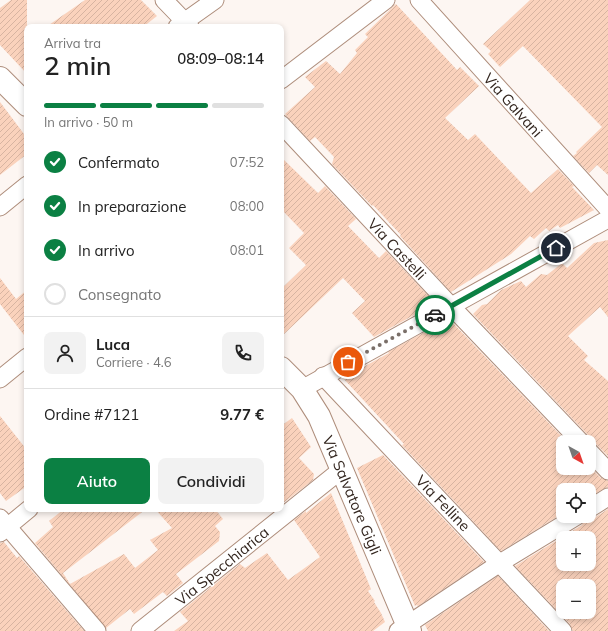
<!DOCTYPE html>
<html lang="it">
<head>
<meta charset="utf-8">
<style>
	body { margin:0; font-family:Mulish,sans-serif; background:#f2f2f2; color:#222; height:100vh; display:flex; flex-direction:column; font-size:15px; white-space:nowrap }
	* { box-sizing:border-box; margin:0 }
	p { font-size:13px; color:#767676 }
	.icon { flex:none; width:22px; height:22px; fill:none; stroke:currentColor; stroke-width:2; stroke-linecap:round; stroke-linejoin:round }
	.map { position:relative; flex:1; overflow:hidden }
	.side { position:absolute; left:24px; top:24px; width:260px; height:488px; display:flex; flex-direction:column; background:#fff; border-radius:8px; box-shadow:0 2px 6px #0003 }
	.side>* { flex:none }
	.needle { width:26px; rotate:140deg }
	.buttons { position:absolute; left:556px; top:435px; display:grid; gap:8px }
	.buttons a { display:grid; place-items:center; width:40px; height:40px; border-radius:8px; background:#fff; box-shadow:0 2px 6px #0003; font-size:20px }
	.pin { position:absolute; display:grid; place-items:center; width:34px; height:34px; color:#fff; margin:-17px; border:2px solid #fff; border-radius:50%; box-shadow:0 1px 4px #0007 }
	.courier { position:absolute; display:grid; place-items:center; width:40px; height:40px; margin:-20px; border:3px solid #0b8043; border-radius:50%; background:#fff; color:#222; box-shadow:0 1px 5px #0007 }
	.headline em { font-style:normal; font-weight:600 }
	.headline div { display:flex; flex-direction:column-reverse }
	.headline { display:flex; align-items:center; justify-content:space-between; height:68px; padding:0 20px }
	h1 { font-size:26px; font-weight:600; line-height:30px }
	.bar { display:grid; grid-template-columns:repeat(4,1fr); gap:6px 4px; align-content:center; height:48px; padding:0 20px }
	.bar i { height:5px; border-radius:3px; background:#e0e0e0 }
	.bar .selected { background:#0b8043 }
	.bar p { grid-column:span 4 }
	.line { display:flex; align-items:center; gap:10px; padding:0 20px; border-top:1px solid #e0e0e0 }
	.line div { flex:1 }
	.round { display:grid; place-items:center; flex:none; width:42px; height:42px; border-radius:8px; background:#f2f2f2 }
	ol { padding:0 20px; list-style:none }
	li { display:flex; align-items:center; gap:12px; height:44px }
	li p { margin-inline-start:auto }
	li .icon { padding:4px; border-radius:50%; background:#0b8043; color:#fff; stroke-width:4 }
	li:last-child { color:#767676 }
	li i { width:22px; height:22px; border:2px solid #e0e0e0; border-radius:50% }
	.primary-button { display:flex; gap:8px; margin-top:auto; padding:8px 20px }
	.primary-button a { flex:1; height:46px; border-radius:8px; background:#0b8043; color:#fff; font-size:16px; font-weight:600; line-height:46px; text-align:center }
	.primary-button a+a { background:#f2f2f2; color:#222 }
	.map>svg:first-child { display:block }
</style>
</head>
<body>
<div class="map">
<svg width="608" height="631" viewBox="0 0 608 631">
	<defs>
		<pattern id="building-hatch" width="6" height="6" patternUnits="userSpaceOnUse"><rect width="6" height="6" fill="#fad2bc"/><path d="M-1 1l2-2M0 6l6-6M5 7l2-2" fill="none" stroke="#d7b4a1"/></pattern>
	</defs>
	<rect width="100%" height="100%" fill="#fdf6f2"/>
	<g fill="url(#building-hatch)" fill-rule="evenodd">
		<polygon points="11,0 27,0 27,74 0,45 0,8"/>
		<polygon points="85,0 141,0 157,16 143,27 46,27"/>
		<polygon points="530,0 608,0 608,175 597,165 589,173 573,156 577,153 576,152 602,127 523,46 500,67 488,54 491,51 483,44"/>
		<polygon points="396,4 457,70 460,67 479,86 445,118 468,140 475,134 531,193 558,169 574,186 572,187 594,210 560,228 558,225 549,231 546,228 534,239 530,236 511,254 451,292 400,236 401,235 373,205 372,206 332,164 334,157 315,137 310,141 285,114 315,87 305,77 326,61 340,74 357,53 355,50 368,37 365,34"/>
		<polygon points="0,102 27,138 27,154 0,175"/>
		<polygon points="281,157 318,193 325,186 356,219 348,226 379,258 386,251 434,302 414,315 416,314 374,337 352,313 365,301 343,278 281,337 281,289 306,265 289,248 304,233 281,209"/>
		<polygon points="608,240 608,317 600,307 568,336 588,356 584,360 608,381 608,456 596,444 591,441 588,435 473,314 482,305 487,304 501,290 521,281 526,287 541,274 547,275 562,263 567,268 594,243"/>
		<polygon points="0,278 16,299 27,290 27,339 0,304"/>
		<polygon points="449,319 567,442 563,442 563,468 589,468 589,466 601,478 608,481 608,487 603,489 589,497 589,490 563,490 563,513 501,551 402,445 404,444 343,378 389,353 388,352"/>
		<polygon points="0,416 27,450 27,486 6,501 0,493"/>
		<polygon points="292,418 311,447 299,458 314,474 313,480 282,504 281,502 281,426"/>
		<polygon points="383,455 484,562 418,606 417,605 415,606 357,468"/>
		<polygon points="331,493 371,589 368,591 375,601 374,602 381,613 385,622 373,631 174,631 188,621 180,612 240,564 245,568 267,553 288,580 320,557 294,520 306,511 306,513"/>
		<polygon points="64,509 146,509 63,573 70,584 124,554 135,568 158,550 150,540 172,528 155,509 215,509 223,519 215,526 220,532 219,541 176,574 183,583 167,596 163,592 134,614 130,609 106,628 35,543 53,527 49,521"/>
		<path d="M608 509V631H573L570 624 515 566 582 525 586 518H594ZM563 538H589V564H563ZM563 586H589V612H563Z"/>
		<polygon points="4,542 17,558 19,556 84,631 0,631 0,543"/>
		<polygon points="498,576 549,631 428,631 425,625"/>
	</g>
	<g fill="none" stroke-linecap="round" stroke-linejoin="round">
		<g stroke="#ae8d7b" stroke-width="19">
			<g id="street">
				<polyline points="164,0 190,27"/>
				<polyline points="419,0 608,209"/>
				<polyline points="177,27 215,0"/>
				<polyline points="281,80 386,0"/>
				<polyline points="281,124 451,306 581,442"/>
				<polyline points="0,207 27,185"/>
				<polyline points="323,376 563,631"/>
				<polyline points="0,379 27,357"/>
				<polyline points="302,389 608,219"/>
				<polyline points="589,451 608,471"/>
				<polyline points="589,509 608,497"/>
				<polyline points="0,518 97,631"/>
				<polyline points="0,533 29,509"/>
				<polyline points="140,631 341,470"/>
				<polyline points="398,631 500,563 577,516"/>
			</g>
		</g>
		<g stroke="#ae8d7b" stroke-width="24">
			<g id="secondary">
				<polyline points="0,78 27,105"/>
				<polyline points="281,368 302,389 319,416 410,631"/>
			</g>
		</g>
		<use href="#street" stroke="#fff" stroke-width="17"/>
		<use href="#secondary" stroke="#fff" stroke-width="22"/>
	</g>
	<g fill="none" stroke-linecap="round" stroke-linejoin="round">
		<polyline stroke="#7a6f69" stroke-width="4" stroke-dasharray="0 7.2" points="348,362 435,315"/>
		<polyline stroke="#0b8043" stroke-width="5" points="435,315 556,248"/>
	</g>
	<g text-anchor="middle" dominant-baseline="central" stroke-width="3" stroke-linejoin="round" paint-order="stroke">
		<g font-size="15" fill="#33261f" stroke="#fff">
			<text transform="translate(513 105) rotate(48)">Via Galvani</text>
			<text transform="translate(397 249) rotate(47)">Via Castelli</text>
			<text transform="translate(352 495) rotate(67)">Via Salvatore Gigli</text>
			<text transform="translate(443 503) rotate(46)">Via Felline</text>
			<text transform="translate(222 566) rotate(-39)">Via Specchiarica</text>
		</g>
	</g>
</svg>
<div class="buttons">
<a><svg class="needle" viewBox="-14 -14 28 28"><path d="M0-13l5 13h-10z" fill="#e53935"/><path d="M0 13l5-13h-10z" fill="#767676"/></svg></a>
<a><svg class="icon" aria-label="locate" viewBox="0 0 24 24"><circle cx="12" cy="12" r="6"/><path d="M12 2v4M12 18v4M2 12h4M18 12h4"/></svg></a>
<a>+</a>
<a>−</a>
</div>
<div class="pin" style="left:348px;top:362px;background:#ea580c"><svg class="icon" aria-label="bag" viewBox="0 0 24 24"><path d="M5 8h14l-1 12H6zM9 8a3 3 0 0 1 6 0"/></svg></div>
<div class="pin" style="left:556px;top:248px;background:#1f2937"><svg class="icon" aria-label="home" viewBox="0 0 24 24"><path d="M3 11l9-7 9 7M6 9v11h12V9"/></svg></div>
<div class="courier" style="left:435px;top:315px"><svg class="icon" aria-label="car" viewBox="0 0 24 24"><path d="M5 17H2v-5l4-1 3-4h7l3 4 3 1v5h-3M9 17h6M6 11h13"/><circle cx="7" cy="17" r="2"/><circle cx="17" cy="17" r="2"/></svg></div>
<section class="side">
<div class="headline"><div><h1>2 min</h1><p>Arriva tra</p></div><em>08:09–08:14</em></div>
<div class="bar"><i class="selected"></i><i class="selected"></i><i class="selected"></i><i></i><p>In arrivo · 50 m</p></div>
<ol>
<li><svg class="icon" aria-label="check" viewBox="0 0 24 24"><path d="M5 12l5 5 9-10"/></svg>Confermato<p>07:52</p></li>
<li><svg class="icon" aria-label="check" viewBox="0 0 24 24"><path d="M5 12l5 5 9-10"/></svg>In preparazione<p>08:00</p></li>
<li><svg class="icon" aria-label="check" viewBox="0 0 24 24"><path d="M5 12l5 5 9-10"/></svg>In arrivo<p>08:01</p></li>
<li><i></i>Consegnato</li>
</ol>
<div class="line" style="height:72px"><a class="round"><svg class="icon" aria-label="person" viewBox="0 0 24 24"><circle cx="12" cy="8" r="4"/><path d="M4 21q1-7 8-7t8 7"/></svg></a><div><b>Luca</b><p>Corriere · 4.6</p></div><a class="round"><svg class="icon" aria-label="phone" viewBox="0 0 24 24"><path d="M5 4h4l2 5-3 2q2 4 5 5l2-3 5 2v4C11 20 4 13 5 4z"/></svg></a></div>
<div class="line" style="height:52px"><div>Ordine #7121</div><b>9.77 €</b></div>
<div class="primary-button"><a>Aiuto</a><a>Condividi</a></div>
</section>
</div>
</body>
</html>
